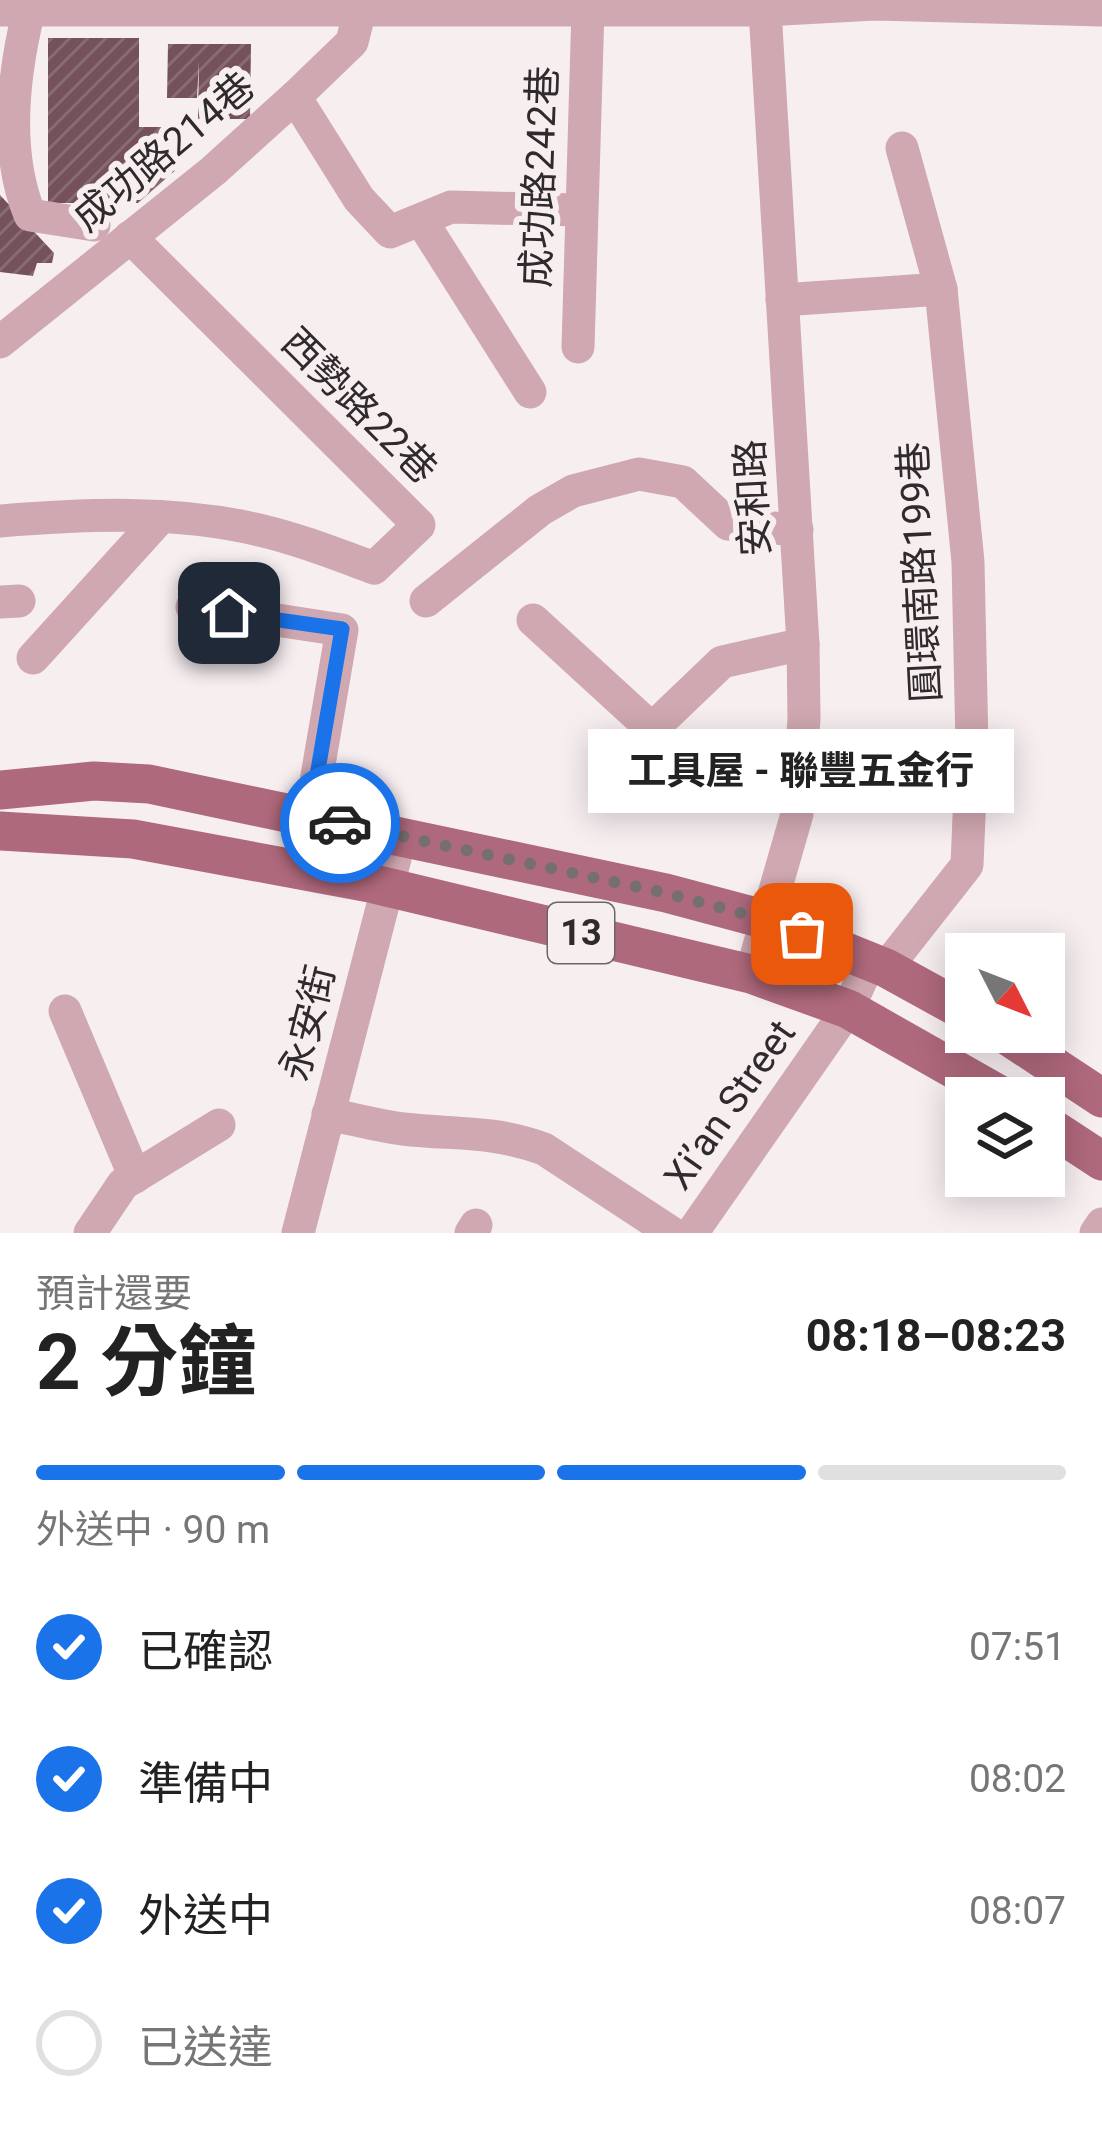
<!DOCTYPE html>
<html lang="zh-TW">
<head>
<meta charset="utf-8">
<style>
	body { margin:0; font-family:Roboto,"Noto Sans TC",sans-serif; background:#f6f6f6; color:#222; height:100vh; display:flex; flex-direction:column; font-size:45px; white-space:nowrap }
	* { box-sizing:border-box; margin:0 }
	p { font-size:39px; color:#767676 }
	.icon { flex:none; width:66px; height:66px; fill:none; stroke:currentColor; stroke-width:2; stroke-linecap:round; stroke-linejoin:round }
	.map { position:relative; height:1233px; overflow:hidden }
	.drawer { display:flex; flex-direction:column; background:#fff; flex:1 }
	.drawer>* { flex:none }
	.needle { width:78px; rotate:132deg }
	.fabs { position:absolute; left:945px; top:933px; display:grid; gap:24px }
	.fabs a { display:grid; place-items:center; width:120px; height:120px; border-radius:0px; background:#fff; box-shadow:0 6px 30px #0003; font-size:60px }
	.pin { position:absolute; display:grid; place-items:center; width:102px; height:102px; color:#fff; margin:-51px; border-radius:24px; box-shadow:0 6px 18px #0006 }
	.courier { position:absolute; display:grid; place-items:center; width:120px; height:120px; margin:-60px; border:9px solid #1a73e8; border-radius:50%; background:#fff; color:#222; box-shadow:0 3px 15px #0007 }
	.bubble { position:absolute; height:84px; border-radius:0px; background:#fff; box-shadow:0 6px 30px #0003; font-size:39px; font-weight:700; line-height:84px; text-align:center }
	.overview em { font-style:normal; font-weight:700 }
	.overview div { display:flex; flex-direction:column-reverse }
	.overview { display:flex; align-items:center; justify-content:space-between; height:204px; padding:0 36px }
	h1 { font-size:78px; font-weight:700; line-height:90px }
	.bar { display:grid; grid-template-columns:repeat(4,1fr); gap:18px 12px; align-content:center; height:144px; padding:0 36px }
	.bar i { height:15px; border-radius:9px; background:#e0e0e0 }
	.bar .current { background:#1a73e8 }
	.bar p { grid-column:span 4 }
	ol { padding:0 36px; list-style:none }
	li { display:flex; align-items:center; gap:36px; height:132px }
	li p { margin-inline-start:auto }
	li .icon { padding:12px; border-radius:50%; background:#1a73e8; color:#fff; stroke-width:4 }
	li:last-child { color:#767676 }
	li i { width:66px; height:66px; border:6px solid #e0e0e0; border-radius:50% }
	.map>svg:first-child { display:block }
</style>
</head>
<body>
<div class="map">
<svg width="1102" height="1233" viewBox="0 0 1102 1233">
	<defs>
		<pattern id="building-hatch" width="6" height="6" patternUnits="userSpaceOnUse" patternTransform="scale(3)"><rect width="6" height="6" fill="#75515a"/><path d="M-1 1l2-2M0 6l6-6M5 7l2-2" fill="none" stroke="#886c74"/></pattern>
	</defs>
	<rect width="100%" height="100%" fill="#f7eef0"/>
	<g fill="url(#building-hatch)">
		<polygon points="48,38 139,38 139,127 179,127 179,167 138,203 48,203"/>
		<polygon points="168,44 251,44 250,119 198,119 199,61 197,98 167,98"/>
		<polygon points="0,195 54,253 52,263 37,263 33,276 0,272"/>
	</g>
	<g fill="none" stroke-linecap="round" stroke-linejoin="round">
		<g stroke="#d0a8b1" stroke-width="33">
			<polyline points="0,10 765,10 875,4 1102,10"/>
			<path d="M29 10C13 75 4 152 30 215L94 225"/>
			<polyline points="295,97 359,199 390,232 451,207 579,210"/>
			<polyline points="421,220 530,392"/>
			<polyline points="782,300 941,289"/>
			<polyline points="0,342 213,171 295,97 352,42 360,10"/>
			<polyline points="578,347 588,9"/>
			<path d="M0 521C85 514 175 510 259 530 298 539 336 554 374 568L419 525 130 237"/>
			<polyline points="426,601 540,510 573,491 639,474 683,482 728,524 797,530"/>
			<polyline points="0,602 19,601"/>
			<polyline points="192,607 342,630 310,817"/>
			<polyline points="533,620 652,729 722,662 803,644"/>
			<polyline points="33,658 160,518"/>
			<polyline points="886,968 967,865 972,745 968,562 941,289 902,148"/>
			<polyline points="751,974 797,814 804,719 803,644 765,10"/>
			<polyline points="65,1011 135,1177"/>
			<path d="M328 1114C353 1119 378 1126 403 1129 456 1135 492 1130 544 1149L672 1233"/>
			<polyline points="90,1233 123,1184 219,1125"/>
			<polyline points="298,1233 401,835"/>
			<polyline points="471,1233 476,1225"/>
			<polyline points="692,1233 848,1009 870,961"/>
			<polyline points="1096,1233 1102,1224"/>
		</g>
		<g stroke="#af697c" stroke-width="39">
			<polyline points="0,790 94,781 149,784 666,893 767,920 886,968 966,1012"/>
			<polyline points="0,831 133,839 370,883 751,974 848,1009 1005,1098"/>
			<polyline points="1002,1032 1102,1098"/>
			<polyline points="1044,1123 1102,1161"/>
		</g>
	</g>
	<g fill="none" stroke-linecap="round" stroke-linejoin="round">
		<polyline stroke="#756f71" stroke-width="12" stroke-dasharray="0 21.6" points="340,823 666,893 767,920 802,934"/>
		<polyline stroke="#1a73e8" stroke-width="15" points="229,613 342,629 310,817 340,823"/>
	</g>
	<g text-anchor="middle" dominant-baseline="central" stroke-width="12" stroke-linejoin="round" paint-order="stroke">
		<rect fill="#f7eef0" stroke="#6b6667" stroke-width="3" x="548" y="903" width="66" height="60" rx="9"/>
		<g font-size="36" font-weight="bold" fill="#2f2b2c">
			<text x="581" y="933">13</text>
		</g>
		<g font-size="39" fill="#2f2b2c" stroke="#f7eef0">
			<text transform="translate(164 152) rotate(-40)">成功路214巷</text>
			<text transform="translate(540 177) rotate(-88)">成功路242巷</text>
			<text transform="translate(359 406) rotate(45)">西勢路22巷</text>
			<text transform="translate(753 498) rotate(-93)">安和路</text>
			<text transform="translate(920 572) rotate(-93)">圓環南路199巷</text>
			<text transform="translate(308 1023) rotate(-76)">永安街</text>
			<text transform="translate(730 1105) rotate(-55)">Xi’an Street</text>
		</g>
	</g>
</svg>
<div class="fabs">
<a><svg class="needle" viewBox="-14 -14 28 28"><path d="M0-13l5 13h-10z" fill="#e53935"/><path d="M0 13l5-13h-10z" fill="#767676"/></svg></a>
<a><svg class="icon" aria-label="layers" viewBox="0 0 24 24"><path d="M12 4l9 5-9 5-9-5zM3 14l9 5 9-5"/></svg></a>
</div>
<div class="pin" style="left:802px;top:934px;background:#ea580c"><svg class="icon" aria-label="bag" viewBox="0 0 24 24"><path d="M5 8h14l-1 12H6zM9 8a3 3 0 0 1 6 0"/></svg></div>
<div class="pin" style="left:229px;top:613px;background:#1f2937"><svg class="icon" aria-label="home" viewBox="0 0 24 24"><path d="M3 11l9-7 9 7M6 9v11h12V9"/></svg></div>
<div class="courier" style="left:340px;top:823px"><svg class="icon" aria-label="car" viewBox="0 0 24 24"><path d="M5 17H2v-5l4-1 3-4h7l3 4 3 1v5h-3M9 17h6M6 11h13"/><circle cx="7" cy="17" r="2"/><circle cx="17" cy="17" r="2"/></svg></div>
<div class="bubble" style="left:588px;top:729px;width:426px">工具屋 - 聯豐五金行</div>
</div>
<section class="drawer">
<div class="overview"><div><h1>2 分鐘</h1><p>預計還要</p></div><em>08:18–08:23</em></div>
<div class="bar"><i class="current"></i><i class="current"></i><i class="current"></i><i></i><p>外送中 · 90 m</p></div>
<ol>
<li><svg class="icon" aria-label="check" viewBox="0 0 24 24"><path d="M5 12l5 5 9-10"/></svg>已確認<p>07:51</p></li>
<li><svg class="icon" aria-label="check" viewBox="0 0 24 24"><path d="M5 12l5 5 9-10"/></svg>準備中<p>08:02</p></li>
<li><svg class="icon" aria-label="check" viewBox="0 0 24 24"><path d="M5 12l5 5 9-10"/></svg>外送中<p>08:07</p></li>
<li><i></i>已送達</li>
</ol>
</section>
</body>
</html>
